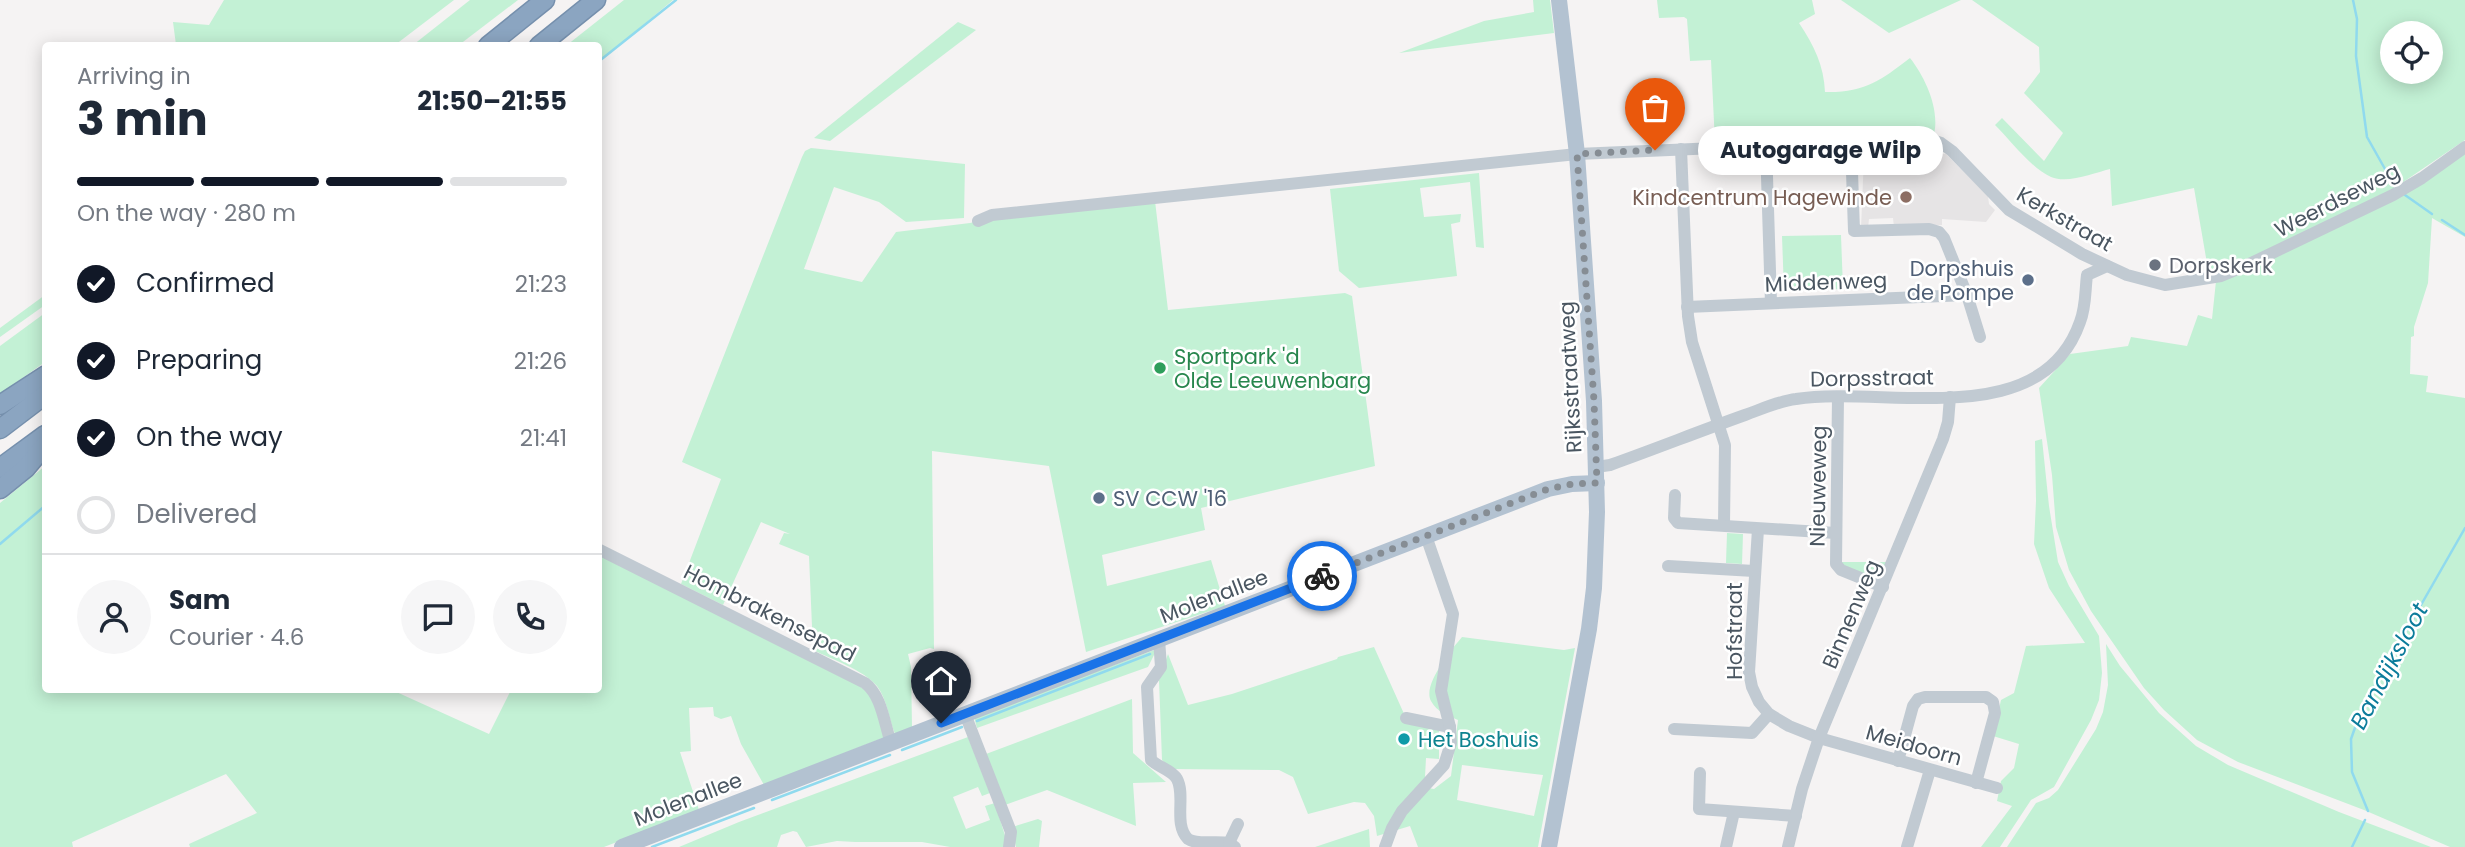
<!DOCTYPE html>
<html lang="en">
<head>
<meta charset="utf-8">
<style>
	body { margin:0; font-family:Poppins,sans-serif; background:#f6f6f7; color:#1f2937; height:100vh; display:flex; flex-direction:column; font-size:26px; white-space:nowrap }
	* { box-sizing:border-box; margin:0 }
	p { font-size:23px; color:#747a83 }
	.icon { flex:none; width:38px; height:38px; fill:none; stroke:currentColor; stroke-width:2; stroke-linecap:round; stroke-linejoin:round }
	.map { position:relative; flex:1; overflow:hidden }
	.sheet { position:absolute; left:42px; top:42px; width:560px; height:651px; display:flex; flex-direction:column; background:#fff; border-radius:7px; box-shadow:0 4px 18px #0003 }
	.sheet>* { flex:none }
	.buttons { position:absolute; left:2380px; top:21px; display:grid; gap:14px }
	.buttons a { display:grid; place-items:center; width:63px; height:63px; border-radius:50%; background:#fff; box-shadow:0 4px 18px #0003; font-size:35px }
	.pin { position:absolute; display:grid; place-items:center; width:60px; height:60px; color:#fff; margin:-72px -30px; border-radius:50% 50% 50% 0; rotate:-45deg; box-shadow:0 0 7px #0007 }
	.pin .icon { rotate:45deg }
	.courier { position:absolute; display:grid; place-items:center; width:70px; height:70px; margin:-35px; border:5px solid #1a73e8; border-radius:50%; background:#fff; color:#222; box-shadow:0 2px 9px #0007 }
	.bubble { position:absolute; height:49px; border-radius:24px; background:#fff; box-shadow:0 4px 18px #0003; font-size:23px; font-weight:700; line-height:49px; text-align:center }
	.summary em { font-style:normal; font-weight:700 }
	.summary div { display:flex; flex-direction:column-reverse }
	.summary { display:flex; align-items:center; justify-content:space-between; height:119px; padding:0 35px }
	h1 { font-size:46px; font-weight:700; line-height:52px }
	.bar { display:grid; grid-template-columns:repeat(4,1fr); gap:10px 7px; align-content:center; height:84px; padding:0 35px }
	.bar i { height:9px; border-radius:5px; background:#e0e1e3 }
	.bar .current { background:#111827 }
	.bar p { grid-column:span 4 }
	.line { display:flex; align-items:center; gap:18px; padding:0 35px; border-top:2px solid #e0e1e3 }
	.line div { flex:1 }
	.round { display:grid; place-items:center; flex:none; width:74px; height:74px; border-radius:37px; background:#f6f6f7 }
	ol { padding:0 35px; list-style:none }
	li { display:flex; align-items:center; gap:21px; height:77px }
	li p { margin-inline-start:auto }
	li .icon { padding:7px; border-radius:50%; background:#111827; color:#fff; stroke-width:4 }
	li:last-child { color:#747a83 }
	li i { width:38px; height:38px; border:4px solid #e0e1e3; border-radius:50% }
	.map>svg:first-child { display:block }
</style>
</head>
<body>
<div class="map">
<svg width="2465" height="847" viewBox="0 0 2465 847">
	<rect width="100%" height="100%" fill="#f5f3f3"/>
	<polygon fill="#e6e4e5" points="1946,154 1988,196 1989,204 1995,210 1986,222 1942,219 1942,225 1894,227 1893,218 1869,219 1868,228 1861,228 1864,157"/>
	<g fill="#c3f1d5" fill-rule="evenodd">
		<polygon points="224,0 454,0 395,45 176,45 173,22 209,25"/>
		<polygon points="470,0 518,0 459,45 413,45"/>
		<polygon points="624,0 673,0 599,62 598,46 567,45"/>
		<polygon points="1533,0 1550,0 1554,33 1399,53 1484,21 1534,12"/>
		<path d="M1657 0H1812L1815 14 1799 23C1814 45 1824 66 1825 92 1864 93 1880 81 1910 58 1925 77 1940 109 1934 134L1715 143 1711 60 1690 61 1687 19 1684 17 1659 18Z"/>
		<polygon points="1841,0 1961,0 1889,33"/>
		<path d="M1972 0H2465V140L2393 189 2250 258 2209 275 2194 188 2112 206 2110 169C2094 173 2068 184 2051 177 2032 169 2010 140 1995 125L2002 118 2044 161 2063 133 2024 93 2040 72 2039 47ZM2392 33H2431V72H2392Z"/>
		<polygon points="958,22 976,30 830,141 814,138"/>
		<path d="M811 148 965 164 964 218 906 222 879 202 834 187 804 269 862 282 896 232 970 223 992 218 1155 201 1168 310 1345 293 1352 296 1375 466 1201 508 1205 530 1102 555 1107 586 1211 560 1225 606 1086 652 1049 466 932 451 934 649 930 648 908 654 911 667 912 727 895 734C889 719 887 699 877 686 862 669 833 660 813 650L809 556 779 544 784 533 790 534 761 522 723 605 681 584 721 479 682 462 802 157 805 151Z"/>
		<polygon points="2465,149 2465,237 2432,218 2428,283 2414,327 2414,336 2411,337 2410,374 2428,376 2426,392 2465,398 2465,847 2450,847 2364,810 2238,762 2197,740 2164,710 2144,688 2091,611 2069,570 2056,527 2052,475 2039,388 2070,354 2128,346 2131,337 2187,346 2198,315 2212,319 2216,281 2256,265"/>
		<polygon points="1479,173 1484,248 1476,247 1470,182 1420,188 1424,217 1461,214 1460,222 1451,224 1457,276 1359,288 1339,271 1330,189"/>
		<polygon points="1841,235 1843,289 1784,291 1782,236"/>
		<polygon points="45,295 45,305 0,337 0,328"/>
		<polygon points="45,313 45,362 0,394 0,346"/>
		<polygon points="2042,439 2049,506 2058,562 2069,586 2099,636 2102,673 2099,700 2091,720 2054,787 2031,800 2000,847 1981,847 2012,806 1997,801 2001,781 2014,768 2019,744 1993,736 2001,700 2014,693 2026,646 2085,643 2049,588 2034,544 2036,501 2035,441"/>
		<polygon points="45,466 46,690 392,690 489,734 511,690 598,690 599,551 852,680 871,695 885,737 764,785 741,744 731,716 721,719 714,716 713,707 689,708 691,751 680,752 699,810 604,847 190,847 189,844 257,813 226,774 72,842 73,847 0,847 0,503"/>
		<polygon points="1727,533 1743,534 1742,564 1726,563"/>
		<polygon points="1840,562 1887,562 1880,577 1874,579 1843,565"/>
		<path d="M1462 637 1564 650 1575 648 1538 847H1418L1410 826 1377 836 1374 816 1365 803 1354 802 1308 814 1293 777 1279 770 1171 769 1162 760 1159 680 1168 654 1188 705 1232 694 1337 659 1338 657 1374 647 1405 716 1439 720V759L1426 758 1425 777 1428 788 1434 789 1451 776 1458 720C1447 715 1437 712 1431 701 1422 685 1452 649 1462 637ZM1462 765 1543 775 1534 816 1457 800Z"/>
		<polygon points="2106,644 2120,666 2159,713 2196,746 2228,765 2339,812 2431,847 2007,847 2036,803 2049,798 2058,790 2096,729 2103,712 2108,685"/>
		<polygon points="1157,649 1148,667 977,728 974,717"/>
		<polygon points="1132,699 1133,753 1166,782 1133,783 1136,826 1047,790 1005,805 986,754"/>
		<polygon points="968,737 990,793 982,796 978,787 953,797 966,829 990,820 985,806 995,803 1006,839 1004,847 950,847 922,842 855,842 837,841 806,847 797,832 793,831 781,835 777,847 679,847 739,822"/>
		<polygon points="1038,819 1042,821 1039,847 1016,847 1012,827"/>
		<polygon points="1369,829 1370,847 1315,847"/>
	</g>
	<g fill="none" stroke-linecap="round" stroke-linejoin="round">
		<g stroke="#90daee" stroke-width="2.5">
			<polyline points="2353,0 2357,19 2356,56 2367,137 2394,185"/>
			<polyline points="598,62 676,0"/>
			<polyline points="2405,195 2432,214"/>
			<polyline points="2442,220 2465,235"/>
			<polyline points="0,544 46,505"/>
			<polyline points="977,721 1150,654"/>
			<polyline points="902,750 962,727"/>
			<polyline points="772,800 890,755"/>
			<polyline points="2368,811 2352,772 2351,739 2362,708 2465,528"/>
			<polyline points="652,847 754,808"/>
			<polyline points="2352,847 2365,820"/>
		</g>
		<g stroke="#7690ad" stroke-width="21">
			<g id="highway">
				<polyline points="488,46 545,0"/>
				<polyline points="539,46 596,0"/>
				<polyline points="0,405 46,375"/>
				<polyline points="0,429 46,394"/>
				<polyline points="0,468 45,435"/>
				<polyline points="0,489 26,468 46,444"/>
			</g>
		</g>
		<g stroke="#c1cad2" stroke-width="12">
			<polyline points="1851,142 1854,231 1929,229 1939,232 1944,238 1967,295 1980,337"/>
			<polyline points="1766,145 1771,303"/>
			<polyline points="1681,149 1688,316 1692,342 1725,445 1724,525"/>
			<polyline points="978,221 992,215 1577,154 1929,139 1941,143 1952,151 2009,210 2082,254 2127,275 2165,285 2221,276 2243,267 2393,195 2422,178 2465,147"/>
			<polyline points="1687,307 1967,295"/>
			<polyline points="1838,397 1836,564 1841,570 1883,587"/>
			<path d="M1596 467 1610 465C1655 449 1700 431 1745 415 1762 409 1779 401 1796 399 1885 385 2041 434 2080 322 2086 307 2085 291 2087 275L2107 266"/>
			<polyline points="1675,495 1674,518 1678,523 1836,533"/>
			<polyline points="1758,529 1749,672 1752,687 1759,702 1769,714 1789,726 1819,738 1997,788"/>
			<path d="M598 549 865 683C882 696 884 723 891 743"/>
			<polyline points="1668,566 1754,571"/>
			<path d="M1159 639 1161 667 1147 687 1151 760C1158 767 1172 770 1177 779 1186 796 1173 824 1188 839 1201 847 1223 837 1235 847"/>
			<polyline points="965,714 1011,832 1009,847"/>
			<polyline points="1406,718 1450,727"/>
			<polyline points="1674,729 1752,733 1769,714"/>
			<polyline points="1898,761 1913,706 1918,699 1925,697 1986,697 1993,702 1995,713 1976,783"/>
			<polyline points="1700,773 1699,809 1796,816"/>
			<polyline points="1229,843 1238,824"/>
			<polyline points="1385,847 1392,828 1402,811 1444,765 1451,743 1450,727 1441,691 1453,614 1426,536"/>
			<polyline points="1726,847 1734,812"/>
			<polyline points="1788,847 1802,789 1819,738 1943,439 1948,422 1950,397"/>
			<polyline points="1907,847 1930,770"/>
		</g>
		<g stroke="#b3c2d1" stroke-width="16">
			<polyline points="622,847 1548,489 1572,484 1597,483"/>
			<polyline points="1549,847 1589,629 1594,588 1597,512 1594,401 1577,154 1559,0"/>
		</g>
		<use href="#highway" stroke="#8ba5c1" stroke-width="18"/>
	</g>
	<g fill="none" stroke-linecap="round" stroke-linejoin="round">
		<polyline stroke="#868d94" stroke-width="7" stroke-dasharray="0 12.6" points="1322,576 1548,489 1572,484 1597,483 1594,401 1577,154 1655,150"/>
		<polyline stroke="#1a73e8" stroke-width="9" points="941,723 1322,576"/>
	</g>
	<circle fill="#8d6e63" stroke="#fff" stroke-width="2.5" cx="1906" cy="197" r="7"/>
	<circle fill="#6b7280" stroke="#fff" stroke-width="2.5" cx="2155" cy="265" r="7"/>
	<g fill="#5c6f8a" stroke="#fff" stroke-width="2.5">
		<circle cx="2028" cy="280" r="7"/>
		<circle cx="1099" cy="498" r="7"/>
	</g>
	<circle fill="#2e9e5b" stroke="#fff" stroke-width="2.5" cx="1160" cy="368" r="7"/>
	<circle fill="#0f9aa8" stroke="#fff" stroke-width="2.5" cx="1404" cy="739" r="7"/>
	<g text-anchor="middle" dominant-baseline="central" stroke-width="5" stroke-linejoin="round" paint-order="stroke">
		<g font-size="21" fill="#785e54" stroke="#fff" text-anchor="end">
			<text x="1892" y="197">Kindcentrum Hagewinde</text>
		</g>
		<g font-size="21" fill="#4a5661" stroke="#fff">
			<text transform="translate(2337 200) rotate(-27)">Weerdseweg</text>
			<text transform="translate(2065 219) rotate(30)">Kerkstraat</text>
			<text transform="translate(1826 282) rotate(-2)">Middenweg</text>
			<text transform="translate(1570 377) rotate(-93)">Rijksstraatweg</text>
			<text transform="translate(1872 378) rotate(-1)">Dorpsstraat</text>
			<text transform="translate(1818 486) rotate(-89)">Nieuweweg</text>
			<text transform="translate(1214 596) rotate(-21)">Molenallee</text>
			<text transform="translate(770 613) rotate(27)">Hombrakensepad</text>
			<text transform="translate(1851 614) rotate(-67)">Binnenweg</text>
			<text transform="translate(1734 631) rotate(-90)">Hofstraat</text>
			<text transform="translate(1914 745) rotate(16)">Meidoorn</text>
			<text transform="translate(688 799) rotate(-21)">Molenallee</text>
		</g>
		<g font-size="21" fill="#5b616d" stroke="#fff" text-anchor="start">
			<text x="2169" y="265">Dorpskerk</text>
		</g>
		<g font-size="21" fill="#4e5e75" stroke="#fff" text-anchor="end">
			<text x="2014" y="268">Dorpshuis<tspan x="2014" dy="24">de Pompe</tspan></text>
			<text x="1113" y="498" text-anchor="start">SV CCW '16</text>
		</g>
		<g font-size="21" fill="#27864d" stroke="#fff" text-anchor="start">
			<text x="1174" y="356">Sportpark 'd<tspan x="1174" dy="24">Olde Leeuwenbarg</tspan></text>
		</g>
		<g font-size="21" fill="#0d838f" stroke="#fff" text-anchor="start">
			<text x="1418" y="739">Het Boshuis</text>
		</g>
		<g font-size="23" font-style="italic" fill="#0c7c9b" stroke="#fff">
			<text transform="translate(2389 666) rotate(-62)">Bandijksloot</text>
		</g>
	</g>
</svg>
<div class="buttons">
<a><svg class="icon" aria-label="locate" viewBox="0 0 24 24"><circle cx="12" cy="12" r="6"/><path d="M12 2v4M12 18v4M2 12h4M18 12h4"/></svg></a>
</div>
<div class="pin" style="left:1655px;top:150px;background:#ea580c"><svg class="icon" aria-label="bag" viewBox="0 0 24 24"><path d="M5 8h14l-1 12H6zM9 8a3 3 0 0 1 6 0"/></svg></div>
<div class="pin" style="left:941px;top:723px;background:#1f2937"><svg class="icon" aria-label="home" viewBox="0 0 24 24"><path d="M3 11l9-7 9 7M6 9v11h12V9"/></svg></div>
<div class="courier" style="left:1322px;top:576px"><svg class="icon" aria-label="bike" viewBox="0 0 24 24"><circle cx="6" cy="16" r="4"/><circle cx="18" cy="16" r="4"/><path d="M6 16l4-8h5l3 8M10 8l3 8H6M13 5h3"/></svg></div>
<div class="bubble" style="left:1698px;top:126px;width:245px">Autogarage Wilp</div>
<section class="sheet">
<div class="summary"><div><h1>3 min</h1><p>Arriving in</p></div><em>21:50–21:55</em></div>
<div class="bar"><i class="current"></i><i class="current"></i><i class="current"></i><i></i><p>On the way · 280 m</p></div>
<ol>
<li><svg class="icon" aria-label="check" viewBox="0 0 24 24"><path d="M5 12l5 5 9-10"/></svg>Confirmed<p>21:23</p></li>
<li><svg class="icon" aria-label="check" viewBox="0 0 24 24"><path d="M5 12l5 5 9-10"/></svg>Preparing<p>21:26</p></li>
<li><svg class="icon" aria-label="check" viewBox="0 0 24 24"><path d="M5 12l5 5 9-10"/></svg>On the way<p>21:41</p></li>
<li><i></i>Delivered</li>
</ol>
<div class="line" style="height:126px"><a class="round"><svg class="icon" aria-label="person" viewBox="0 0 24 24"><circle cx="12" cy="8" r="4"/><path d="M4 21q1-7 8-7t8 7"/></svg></a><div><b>Sam</b><p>Courier · 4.6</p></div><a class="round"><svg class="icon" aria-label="chat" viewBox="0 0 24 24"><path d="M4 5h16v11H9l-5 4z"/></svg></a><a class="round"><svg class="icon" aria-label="phone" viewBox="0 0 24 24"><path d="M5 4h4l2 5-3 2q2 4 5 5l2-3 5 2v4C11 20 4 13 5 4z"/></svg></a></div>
</section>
</div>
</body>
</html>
